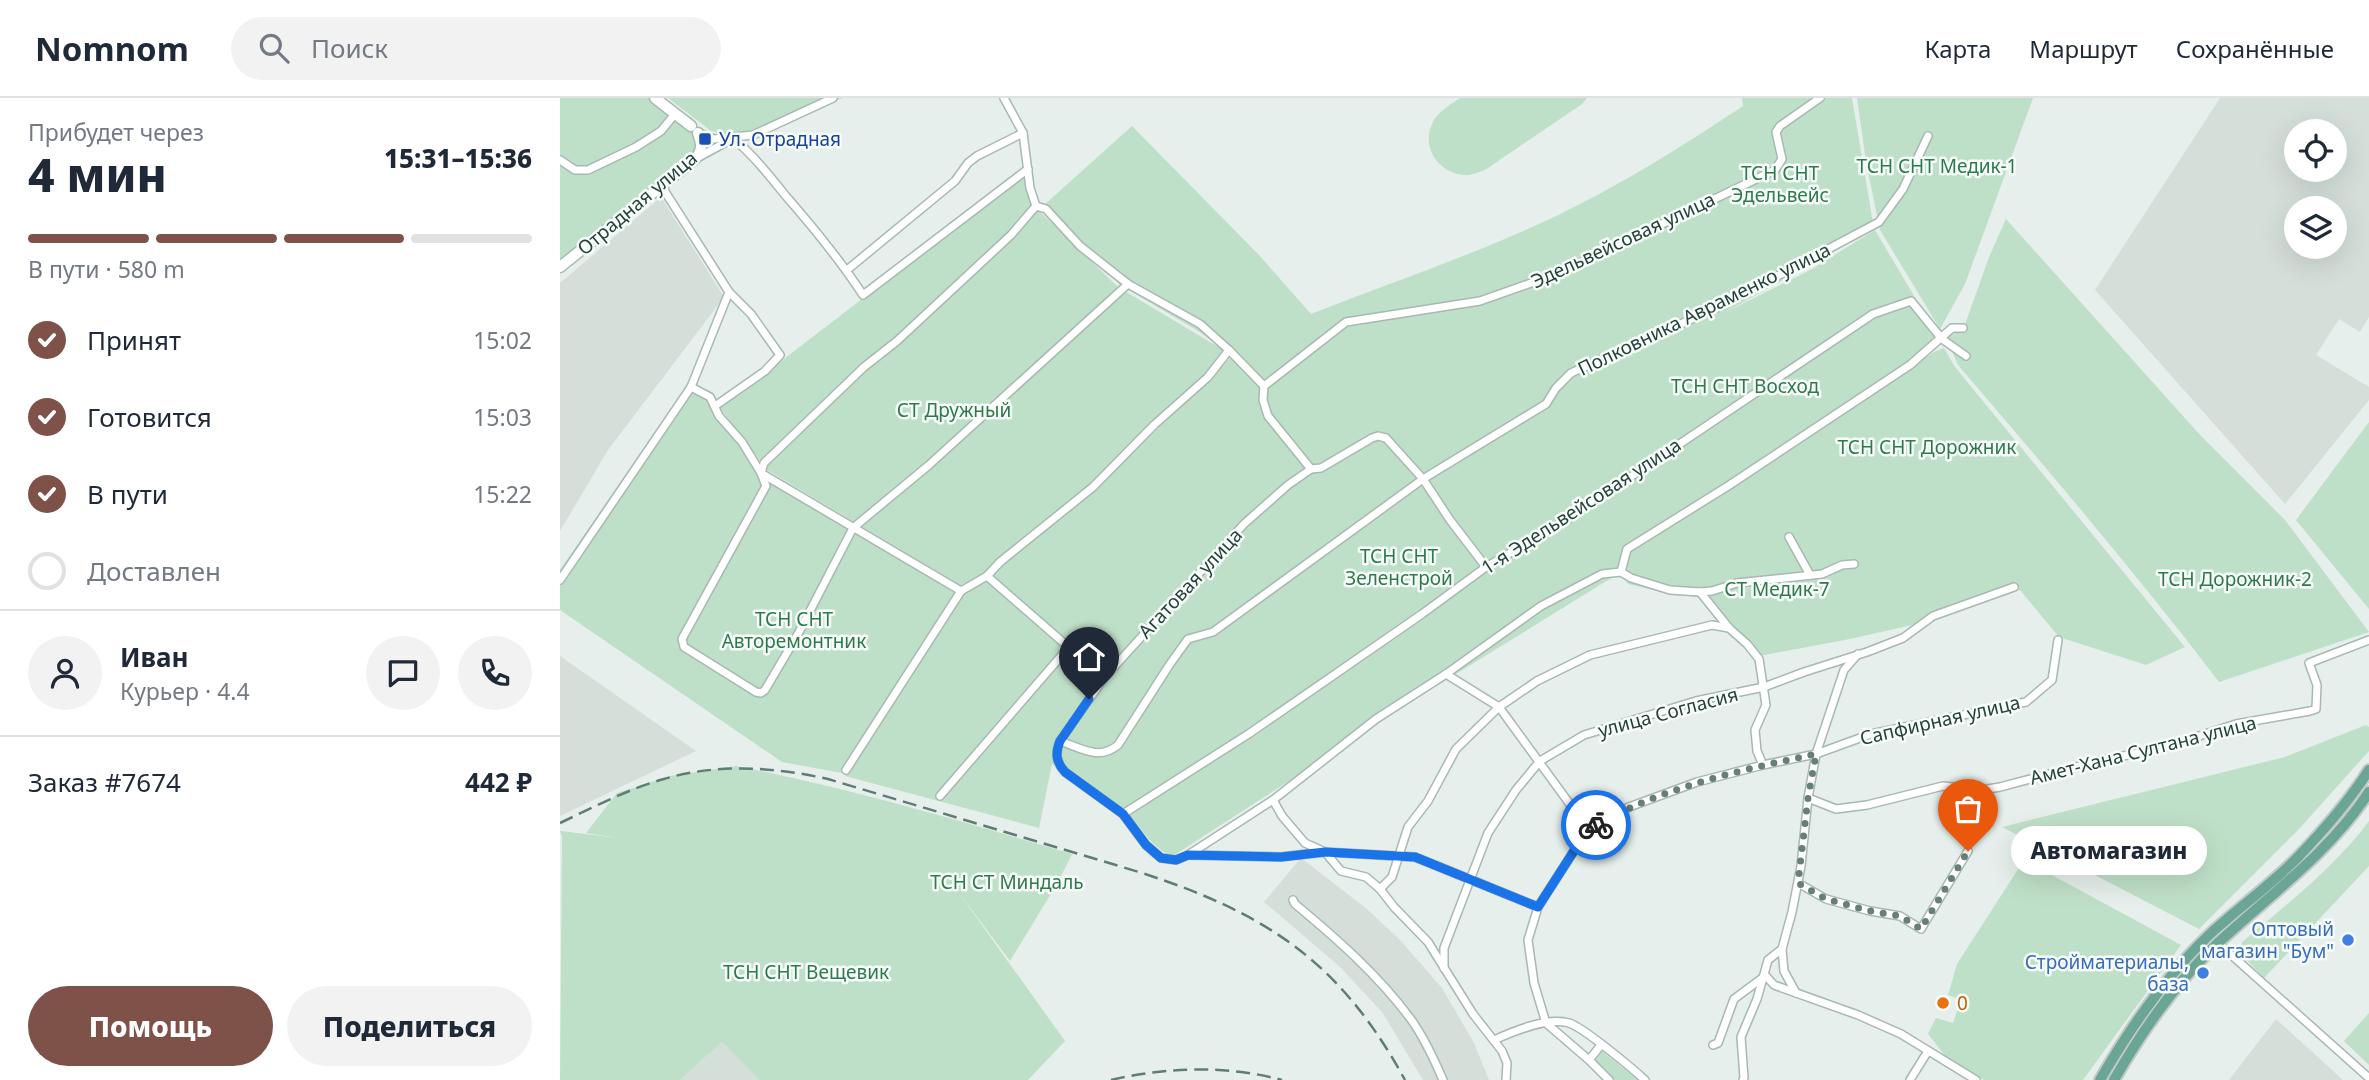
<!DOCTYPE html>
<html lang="ru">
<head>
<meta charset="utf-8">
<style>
	body { margin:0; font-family:"Noto Sans",sans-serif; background:#f2f2f3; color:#1f2937; height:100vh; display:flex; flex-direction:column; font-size:26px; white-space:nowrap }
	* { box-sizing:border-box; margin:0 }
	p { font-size:23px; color:#747a83 }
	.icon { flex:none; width:38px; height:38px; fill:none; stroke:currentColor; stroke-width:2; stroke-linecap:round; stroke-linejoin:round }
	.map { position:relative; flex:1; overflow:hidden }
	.drawer { display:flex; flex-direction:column; background:#fff; width:560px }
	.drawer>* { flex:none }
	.tools { position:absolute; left:1724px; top:21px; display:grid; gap:14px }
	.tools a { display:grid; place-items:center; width:63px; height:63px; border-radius:50%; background:#fff; box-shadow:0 7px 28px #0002; font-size:35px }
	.pin { position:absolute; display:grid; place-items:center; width:60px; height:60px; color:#fff; margin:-72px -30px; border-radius:50% 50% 50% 0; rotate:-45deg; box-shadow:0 0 7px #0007 }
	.pin .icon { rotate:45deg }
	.courier { position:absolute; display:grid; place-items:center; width:70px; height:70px; margin:-35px; border:5px solid #1a73e8; border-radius:50%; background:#fff; color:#222; box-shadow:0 2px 9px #0007 }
	.bubble { position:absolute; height:49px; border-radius:24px; background:#fff; box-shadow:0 7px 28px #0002; font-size:23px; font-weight:800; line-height:49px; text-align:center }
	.overview em { font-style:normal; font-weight:800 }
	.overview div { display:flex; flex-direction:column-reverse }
	.overview { display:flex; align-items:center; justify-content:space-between; height:119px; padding:0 28px }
	h1 { font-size:46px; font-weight:800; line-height:52px }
	.bar { display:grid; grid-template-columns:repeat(4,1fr); gap:10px 7px; align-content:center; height:84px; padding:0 28px }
	.bar i { height:9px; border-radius:5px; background:#e0e1e3 }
	.bar .active { background:#7f5249 }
	.bar p { grid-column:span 4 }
	.line { display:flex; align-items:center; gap:18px; padding:0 28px; border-top:2px solid #e0e1e3 }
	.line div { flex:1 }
	.round { display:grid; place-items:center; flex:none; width:74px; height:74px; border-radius:37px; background:#f2f2f3 }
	ol { padding:0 28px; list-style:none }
	li { display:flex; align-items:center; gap:21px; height:77px }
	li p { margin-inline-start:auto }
	li .icon { padding:7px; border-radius:50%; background:#7f5249; color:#fff; stroke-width:4 }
	li:last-child { color:#747a83 }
	li i { width:38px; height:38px; border:4px solid #e0e1e3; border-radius:50% }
	.action { display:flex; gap:14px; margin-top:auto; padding:14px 28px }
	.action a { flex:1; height:80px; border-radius:42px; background:#7f5249; color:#fff; font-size:28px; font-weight:800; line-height:80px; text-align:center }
	.action a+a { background:#f2f2f3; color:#1f2937 }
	header { display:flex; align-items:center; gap:42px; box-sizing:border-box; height:98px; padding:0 35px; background:#fff; border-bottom:2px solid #e0e1e3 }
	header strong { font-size:33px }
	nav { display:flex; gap:38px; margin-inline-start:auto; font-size:24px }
	.search { width:490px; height:63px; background:#f2f2f3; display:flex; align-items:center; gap:18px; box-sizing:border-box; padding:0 24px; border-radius:38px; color:#747a83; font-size:26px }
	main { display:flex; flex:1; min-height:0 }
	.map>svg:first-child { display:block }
</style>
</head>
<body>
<header>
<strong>Nomnom</strong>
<div class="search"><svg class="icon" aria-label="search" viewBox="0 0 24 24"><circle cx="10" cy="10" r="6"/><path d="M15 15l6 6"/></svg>Поиск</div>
<nav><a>Карта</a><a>Маршрут</a><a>Сохранённые</a></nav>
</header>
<main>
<section class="drawer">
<div class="overview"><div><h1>4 мин</h1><p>Прибудет через</p></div><em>15:31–15:36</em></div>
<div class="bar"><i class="active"></i><i class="active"></i><i class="active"></i><i></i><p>В пути · 580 m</p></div>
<ol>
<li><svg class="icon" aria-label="check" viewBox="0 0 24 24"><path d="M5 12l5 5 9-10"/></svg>Принят<p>15:02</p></li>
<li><svg class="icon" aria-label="check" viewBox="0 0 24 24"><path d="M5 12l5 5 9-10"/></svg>Готовится<p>15:03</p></li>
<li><svg class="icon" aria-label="check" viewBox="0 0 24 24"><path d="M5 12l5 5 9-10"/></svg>В пути<p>15:22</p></li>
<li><i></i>Доставлен</li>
</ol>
<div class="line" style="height:126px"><a class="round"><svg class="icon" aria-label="person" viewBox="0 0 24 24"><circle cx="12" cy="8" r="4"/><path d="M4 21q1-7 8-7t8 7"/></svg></a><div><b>Иван</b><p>Курьер · 4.4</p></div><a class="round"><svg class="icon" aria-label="chat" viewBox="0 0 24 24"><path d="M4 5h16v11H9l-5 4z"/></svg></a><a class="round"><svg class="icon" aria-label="phone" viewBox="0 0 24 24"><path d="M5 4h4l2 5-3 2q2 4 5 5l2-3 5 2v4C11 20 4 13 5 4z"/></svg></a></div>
<div class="line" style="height:91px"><div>Заказ #7674</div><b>442 ₽</b></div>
<div class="action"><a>Помощь</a><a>Поделиться</a></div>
</section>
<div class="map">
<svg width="1809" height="982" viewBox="0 0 1809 982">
	<rect width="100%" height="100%" fill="#e6efeb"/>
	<g fill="#d4dfda" fill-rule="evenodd">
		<path d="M1660 0H1809V219L1800 234 1779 221 1756 257 1809 289V302L1725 406 1535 192ZM1736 33H1774V72H1736ZM1736 110H1774V149H1736Z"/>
		<polygon points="101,99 164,199 48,352 0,433 0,185"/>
		<polygon points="0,558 136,653 0,718"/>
		<polygon points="741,760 807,811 840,842 882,890 914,945 929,982 863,982 822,914 779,868 704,804"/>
		<polygon points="1716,921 1783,982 1669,982"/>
		<polygon points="162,944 199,982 120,982"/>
	</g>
	<g fill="#bfe0c8">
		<polygon points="0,0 94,0 131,28 142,45 135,61 0,169"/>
		<polygon points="108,0 283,0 175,40 151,33"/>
		<path d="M900 0H1027L1022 6 925 72C918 74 911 78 904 77 879 75 861 50 872 26 877 14 890 7 900 0Z"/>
		<path d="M1182 0H1292L1314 131 1164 215 1252 171 1315 132 1382 245 1158 398 1308 300 1374 254 1384 250 1395 269 1625 549 1586 567 1499 539 1460 492 1352 527 1290 541 1199 558 1139 499 1106 495 1068 486 1061 474 870 592 613 758C592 752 582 728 565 715 542 697 517 681 492 666L479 730 285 678 403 496 425 483 546 381 673 257 638 233 560 187 483 108 572 28 699 157 751 216C824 187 899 162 970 130 1045 97 1115 53 1183 8Z"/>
		<polygon points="1297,0 1473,0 1405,186 1380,231 1320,132 1306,64"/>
		<path d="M465 76 478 112 558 189 665 253C594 337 507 406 424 477L400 487 207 372 160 310Z"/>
		<path d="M1446 121 1641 338 1725 422 1809 534 1659 584C1576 475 1487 371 1398 267L1386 240 1394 232H1403L1429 159Z"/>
		<polygon points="126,288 147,301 151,311 209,384 398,494 282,675 222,664 0,512 0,472"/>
		<polygon points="1809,324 1809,511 1736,422"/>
		<polygon points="1806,627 1809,629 1809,653 1739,731 1639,831 1442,729 1725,659"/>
		<path d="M176 668C290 690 401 723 512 756L497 786 450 863 399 795 505 943 468 982H199L162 944 120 982H0L2 739 0 733 59 740 26 735 57 695 110 678Z"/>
		<path d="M1809 723V768L1704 880 1679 854 1682 844C1726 807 1774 770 1809 723Z"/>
		<polygon points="1464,762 1621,847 1523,982 1424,982 1386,959 1368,936 1376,920 1393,925 1401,902 1388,897 1397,866"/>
		<polygon points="1809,915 1809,967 1784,943"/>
		<polygon points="1042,953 1078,982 1054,982 1035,963"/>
	</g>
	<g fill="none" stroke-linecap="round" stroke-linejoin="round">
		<g stroke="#a8b8b2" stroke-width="10">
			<g id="minor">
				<polyline points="444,0 463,35 470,90 476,108 486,111 520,148 568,186 640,226 669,252 704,288 786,224 920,203 971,185 1025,163 1215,72 1222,61 1216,34 1220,28 1260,0"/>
				<polyline points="138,35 154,41 193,37 273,0"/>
				<path d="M173 40C193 57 209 77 225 97 253 129 280 162 303 197L468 71"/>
				<polyline points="137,60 170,42"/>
				<polyline points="0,62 15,72 28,72 76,49 101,33 115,16"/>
				<polyline points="476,108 451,137 337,243 304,269 204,365 201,375 206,388 122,541 124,549 196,594 201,595 205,592 238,536 293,430 369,367 568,186"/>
				<polyline points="287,172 395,83 408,65 417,58 463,35"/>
				<polyline points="704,288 703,302 708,318 751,371"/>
				<polyline points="131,289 150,299 159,318 182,344 201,375 401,493 427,478 544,580"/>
				<polyline points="155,308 205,273 220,257 191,216 169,194"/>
				<polyline points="1229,439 1250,477"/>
				<path d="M926 469 890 422 863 381 826 340 818 338 812 340 761 370 751 371 728 387 684 426 544 580 500 643C495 655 496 664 505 674L563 716 586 747 601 760 616 762 628 757 713 702 816 621 886 576 981 508 1042 476 1061 474"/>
				<polyline points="1061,474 1067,451 1168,388 1350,267 1392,230 1403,230"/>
				<polyline points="1061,474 1071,480 1110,492 1140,494 1152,493 1177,485 1262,476 1282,467 1294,466"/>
				<polyline points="427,478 440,464 533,389 594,327 648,279 669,252"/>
				<polyline points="0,482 131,289 169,194 102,89"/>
				<polyline points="1140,494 1169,530 1187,546 1199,561 1206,607 1195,632 1197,653 1203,667"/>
				<polyline points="886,576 939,609 1028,731"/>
				<path d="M500 643C521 650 539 663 558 647L610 566 628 541 653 534 863 381 986 306 996 290 1011 275 1161 208 1319 124 1343 91 1368 38"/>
				<polyline points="286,672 401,493"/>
				<polyline points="380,698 508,550"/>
				<polyline points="1248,700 1276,711 1307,707 1383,688 1422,692 1440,689 1542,662 1599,651 1676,626 1750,613 1756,611 1757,587 1749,565 1809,542"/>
				<polyline points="713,702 722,718 745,745 765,754 781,773 806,779 820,791 834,809 868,844 913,916 942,953 947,965 946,982"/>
				<polyline points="563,716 690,635 862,516 926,469 1008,421 1313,216 1351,203 1382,241 1406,258"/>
				<polyline points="629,757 721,759 765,754 855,759 978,809"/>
				<polyline points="1238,785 1266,801 1310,813 1340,818 1361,831 1408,753"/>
				<polyline points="820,791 832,779 848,729 868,703 896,651 939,609 977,583 1030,557 1152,527 1169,530"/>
				<path d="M733 802 735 806C776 840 818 877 850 920 864 939 874 961 883 982"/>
				<polyline points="1658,845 1809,980"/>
				<polyline points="1222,851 1224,873 1236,895"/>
				<polyline points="884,870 884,850 928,735 956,692 980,663 1024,637 1136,603 1204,589 1244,574 1307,554 1343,540 1373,518 1454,489"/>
				<polyline points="1205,877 1214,887 1298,917 1341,936 1416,982"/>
				<path d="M934 942C954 933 987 919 1009 925 1023 929 1073 971 1085 982"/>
				<polyline points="1041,947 1029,962 1049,982"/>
				<polyline points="1153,947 1158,945 1174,901 1205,878"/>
				<polyline points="1029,962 986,925 974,885 968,842 978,809 1028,731 1069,709 1137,684 1203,667 1256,656 1311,636 1466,604 1492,582 1498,542"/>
				<polyline points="1183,982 1184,980 1181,939 1197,901 1208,862 1222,851 1232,814 1241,768 1248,700 1256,656 1284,572 1298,556"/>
				<polyline points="1350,982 1368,953"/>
			</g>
		</g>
		<g stroke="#a4bbb3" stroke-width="13">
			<g id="secondary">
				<polyline points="95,0 131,28"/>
				<path d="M0 169 135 61C143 52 142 46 138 35"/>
			</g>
		</g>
		<g stroke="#c2cac8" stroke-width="14">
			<g id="primary">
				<path d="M1540 982C1570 930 1606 878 1649 837 1678 810 1711 787 1738 759 1764 732 1789 703 1809 672"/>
				<path d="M1554 982C1582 933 1616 884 1658 845 1710 797 1770 754 1809 694"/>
			</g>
		</g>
		<use href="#minor" stroke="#fff" stroke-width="7"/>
		<use href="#secondary" stroke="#fff" stroke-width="10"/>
		<use href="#primary" stroke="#6aa596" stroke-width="10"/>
		<g stroke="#5f7d75" stroke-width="2.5" stroke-dasharray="14 7" stroke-linecap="butt">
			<path d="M0 725C34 709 68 691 104 681 158 665 214 669 268 681L579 774C706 815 780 863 845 982"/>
			<path d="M551 982C606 969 667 967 722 982"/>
		</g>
	</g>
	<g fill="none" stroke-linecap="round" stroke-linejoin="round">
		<path stroke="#687f78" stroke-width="7" stroke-dasharray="0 12.6" d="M1036 727C1104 689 1180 672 1256 656L1248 700 1238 785 1266 801 1310 813 1340 818 1361 831 1408 753"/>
		<path stroke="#1a73e8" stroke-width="9" d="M529 601 500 643C495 655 496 664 505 674L563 716 586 747 601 760 616 762 628 757 721 759 765 754 855 759 978 809 1028 731 1036 727"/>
	</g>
	<rect fill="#1a4fb4" stroke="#f7fbf9" stroke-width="2.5" x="138" y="34" width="14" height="14" rx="3.5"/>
	<g fill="#3f7fe0" stroke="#f7fbf9" stroke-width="2.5">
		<circle cx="1788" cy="842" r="7"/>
		<circle cx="1643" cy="875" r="7"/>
	</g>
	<circle fill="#e8710a" stroke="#f7fbf9" stroke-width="2.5" cx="1383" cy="905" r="7"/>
	<g text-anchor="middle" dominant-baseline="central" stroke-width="5" stroke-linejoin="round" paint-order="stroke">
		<g font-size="19" fill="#164399" stroke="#f7fbf9" text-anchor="start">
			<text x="159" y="41">Ул. Отрадная</text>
		</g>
		<g font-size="19" fill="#2d7a4b" stroke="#f7fbf9">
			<text x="1377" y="68">ТСН СНТ Медик-1</text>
			<text x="1220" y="75">ТСН СНТ<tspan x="1220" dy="22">Эдельвейс</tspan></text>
			<text x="1185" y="288">ТСН СНТ Восход</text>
			<text x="394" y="312">СТ Дружный</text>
			<text x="1367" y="349">ТСН СНТ Дорожник</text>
			<text x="839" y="458">ТСН СНТ<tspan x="839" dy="22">Зеленстрой</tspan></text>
			<text x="1675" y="481">ТСН Дорожник-2</text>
			<text x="1217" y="491">СТ Медик-7</text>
			<text x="234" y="521">ТСН СНТ<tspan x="234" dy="22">Авторемонтник</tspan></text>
			<text x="447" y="784">ТСН СТ Миндаль</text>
			<text x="246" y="874">ТСН СНТ Вещевик</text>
		</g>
		<g font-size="19" fill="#24423a" stroke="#f7fbf9">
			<text transform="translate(77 105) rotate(-40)">Отрадная улица</text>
			<text transform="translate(1063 142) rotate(-25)">Эдельвейсовая улица</text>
			<text transform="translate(1144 211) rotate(-26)">Полковника Авраменко улица</text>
			<text transform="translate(1021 408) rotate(-33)">1-я Эдельвейсовая улица</text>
			<text transform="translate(630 485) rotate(-47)">Агатовая улица</text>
			<text transform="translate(1108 614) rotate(-15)">улица Согласия</text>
			<text transform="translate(1380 622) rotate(-13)">Сапфирная улица</text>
			<text transform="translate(1583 652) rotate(-14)">Амет-Хана Султана улица</text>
		</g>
		<g font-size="19" fill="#366cbe" stroke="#f7fbf9" text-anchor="end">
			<text x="1774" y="831">Оптовый<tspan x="1774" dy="22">магазин "Бум"</tspan></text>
			<text x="1629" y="864">Стройматериалы,<tspan x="1629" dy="22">база</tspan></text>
		</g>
		<g font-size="19" fill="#c56008" stroke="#f7fbf9" text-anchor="start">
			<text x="1397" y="905">0</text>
		</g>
	</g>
</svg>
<div class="tools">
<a><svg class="icon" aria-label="locate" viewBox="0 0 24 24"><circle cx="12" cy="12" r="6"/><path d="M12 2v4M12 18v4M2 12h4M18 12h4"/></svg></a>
<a><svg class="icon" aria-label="layers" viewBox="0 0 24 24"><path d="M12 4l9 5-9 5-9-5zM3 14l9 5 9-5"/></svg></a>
</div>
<div class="pin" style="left:1408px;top:753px;background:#ea580c"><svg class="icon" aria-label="bag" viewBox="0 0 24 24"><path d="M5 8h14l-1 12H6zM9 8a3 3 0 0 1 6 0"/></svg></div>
<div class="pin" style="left:529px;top:601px;background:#1f2937"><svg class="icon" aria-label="home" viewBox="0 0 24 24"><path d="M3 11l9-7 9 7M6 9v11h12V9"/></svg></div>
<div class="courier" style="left:1036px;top:727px"><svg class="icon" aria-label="bike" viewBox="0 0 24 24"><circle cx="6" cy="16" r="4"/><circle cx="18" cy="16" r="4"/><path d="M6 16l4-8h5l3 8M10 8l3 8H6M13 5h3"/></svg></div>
<div class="bubble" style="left:1451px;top:728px;width:196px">Автомагазин</div>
</div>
</main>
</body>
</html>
